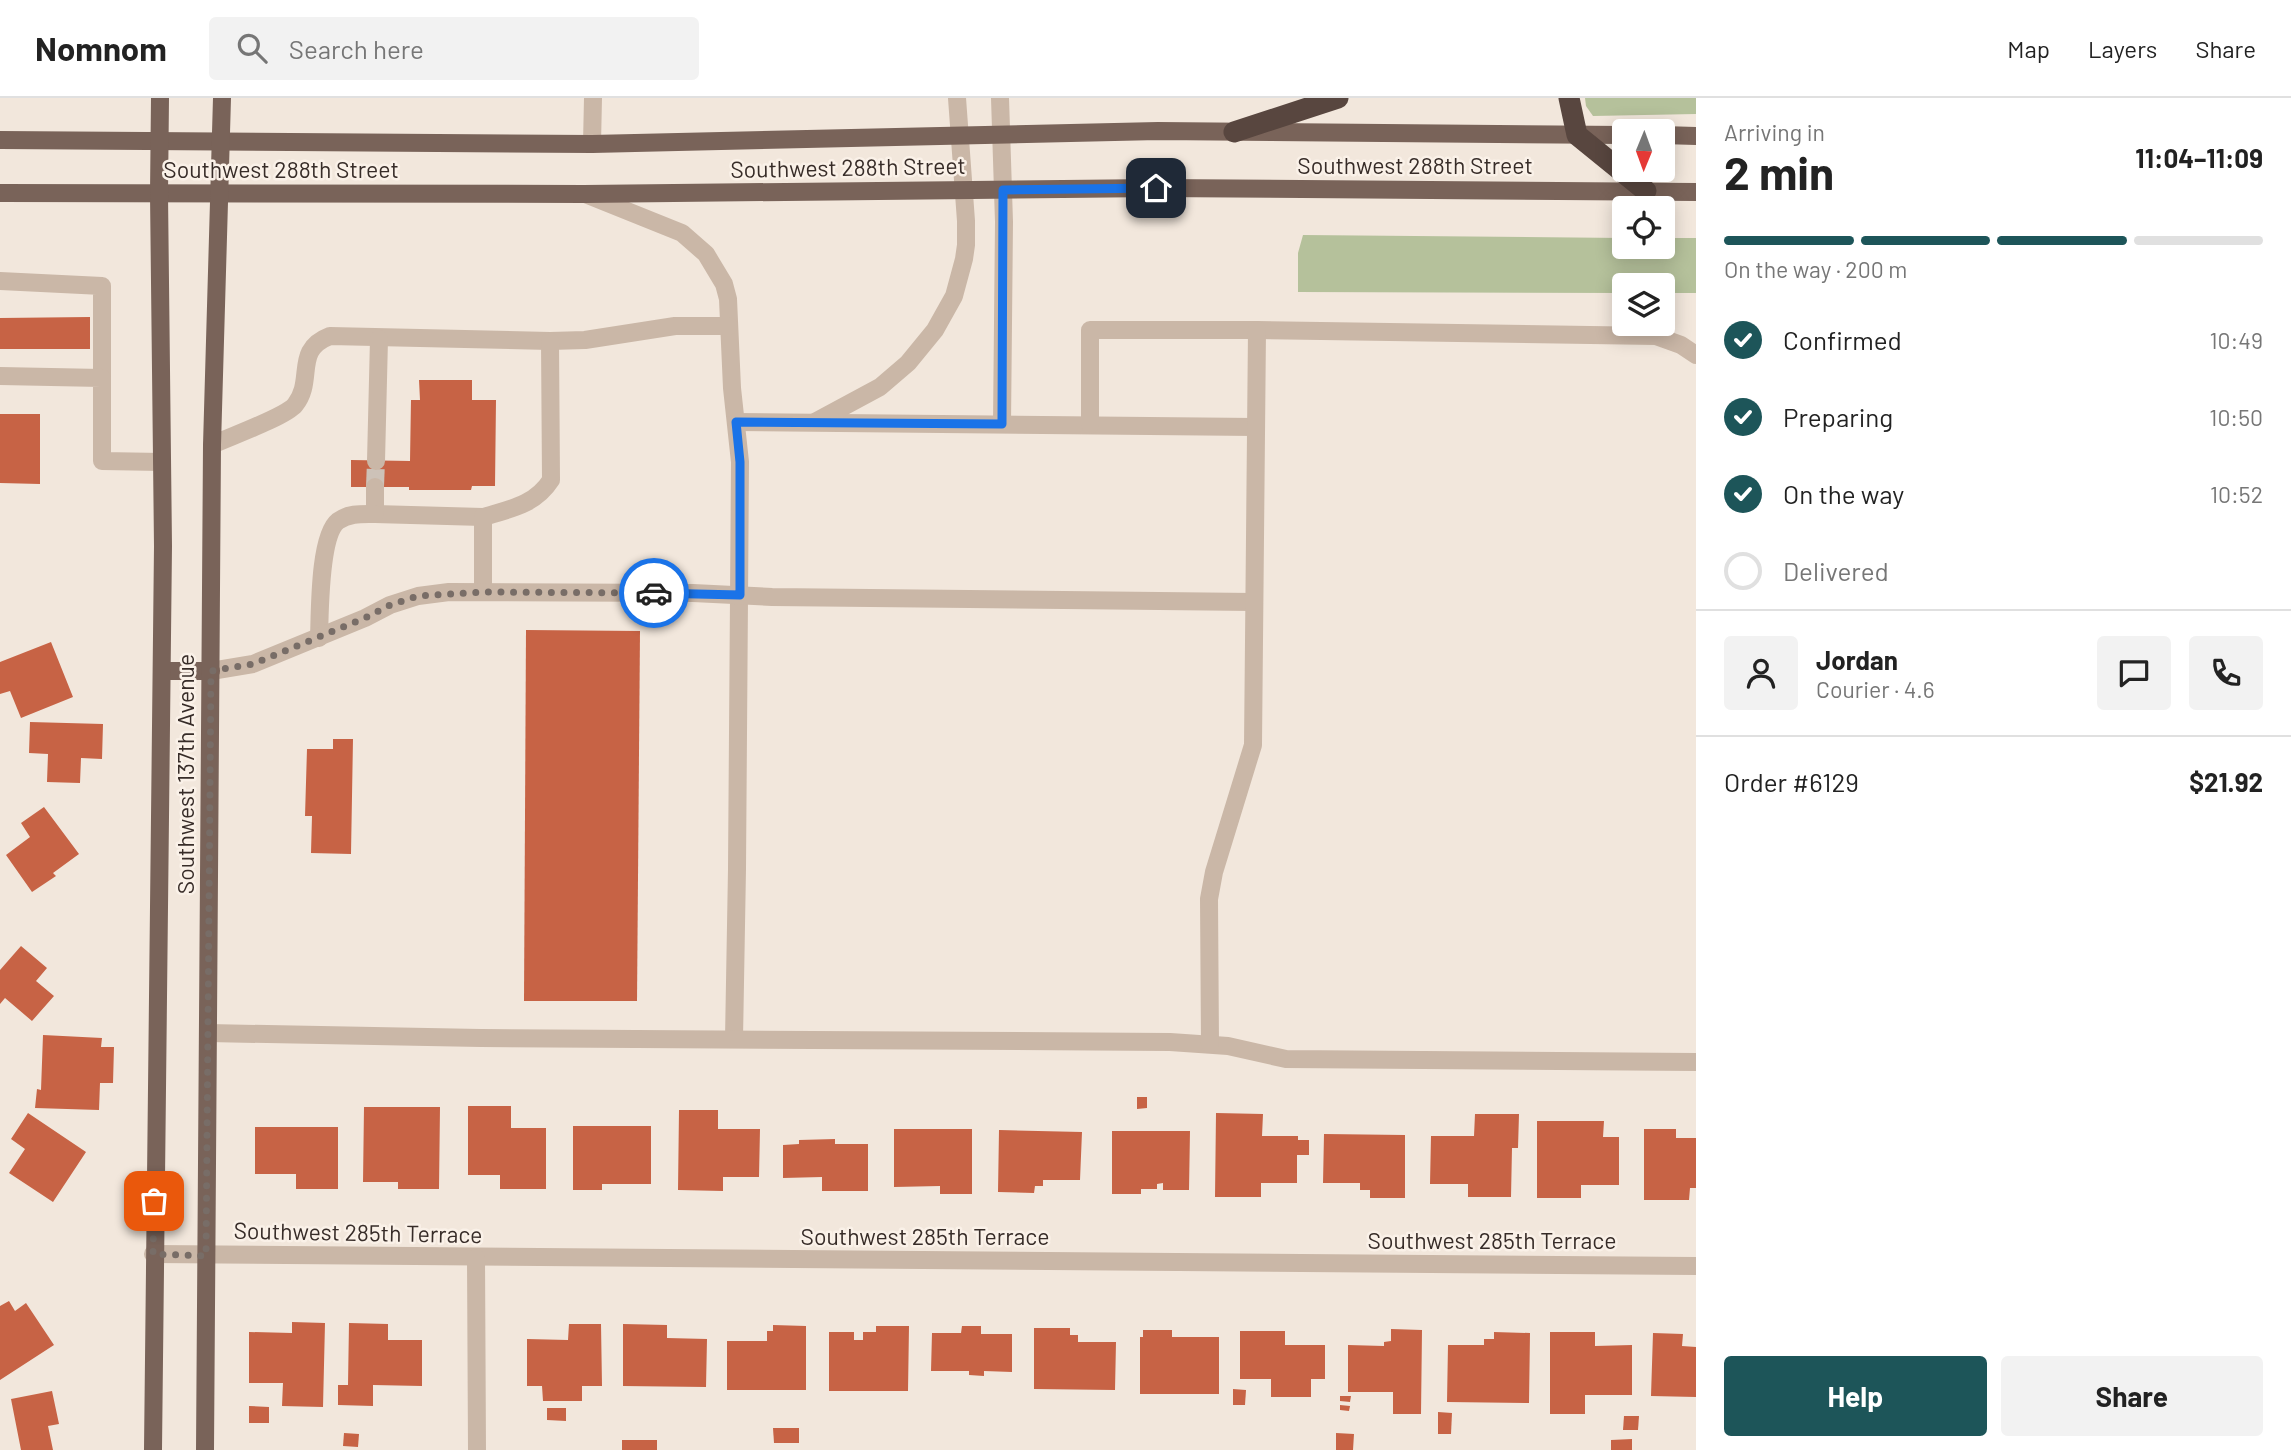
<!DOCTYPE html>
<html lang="en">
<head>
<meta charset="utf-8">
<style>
	body { margin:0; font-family:Barlow,sans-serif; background:#f2f2f2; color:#222; height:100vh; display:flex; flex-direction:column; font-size:26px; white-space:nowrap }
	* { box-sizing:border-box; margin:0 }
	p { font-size:23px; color:#767676 }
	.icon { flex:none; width:38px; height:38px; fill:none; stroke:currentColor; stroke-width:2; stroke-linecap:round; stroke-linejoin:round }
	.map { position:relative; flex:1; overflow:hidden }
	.sheet { display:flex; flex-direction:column; background:#fff; width:595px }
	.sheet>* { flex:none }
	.needle { width:46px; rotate:181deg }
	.tools { position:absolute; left:1612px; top:21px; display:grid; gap:14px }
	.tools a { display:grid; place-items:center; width:63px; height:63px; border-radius:7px; background:#fff; box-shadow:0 4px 18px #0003; font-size:35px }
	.pin { position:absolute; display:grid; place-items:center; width:60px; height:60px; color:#fff; margin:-30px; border-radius:14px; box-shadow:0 4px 10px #0006 }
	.courier { position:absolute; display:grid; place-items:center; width:70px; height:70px; margin:-35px; border:5px solid #1a73e8; border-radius:50%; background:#fff; color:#222; box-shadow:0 2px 9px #0007 }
	.overview em { font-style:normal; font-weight:700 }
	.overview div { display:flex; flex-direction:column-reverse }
	.overview { display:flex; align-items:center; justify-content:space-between; height:119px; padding:0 28px }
	h1 { font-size:46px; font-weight:700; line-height:52px }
	.bar { display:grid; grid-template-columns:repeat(4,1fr); gap:10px 7px; align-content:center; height:84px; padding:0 28px }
	.bar i { height:9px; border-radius:5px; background:#e0e0e0 }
	.bar .selected { background:#1d5559 }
	.bar p { grid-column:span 4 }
	.line { display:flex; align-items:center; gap:18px; padding:0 28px; border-top:2px solid #e0e0e0 }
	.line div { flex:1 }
	.round { display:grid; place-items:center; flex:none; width:74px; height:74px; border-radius:7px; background:#f2f2f2 }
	ol { padding:0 28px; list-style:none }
	li { display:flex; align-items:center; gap:21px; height:77px }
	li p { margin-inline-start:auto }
	li .icon { padding:7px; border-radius:50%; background:#1d5559; color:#fff; stroke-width:4 }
	li:last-child { color:#767676 }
	li i { width:38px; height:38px; border:4px solid #e0e0e0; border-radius:50% }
	.action { display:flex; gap:14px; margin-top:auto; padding:14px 28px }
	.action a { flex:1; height:80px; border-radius:7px; background:#1d5559; color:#fff; font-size:28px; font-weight:700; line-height:80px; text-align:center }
	.action a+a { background:#f2f2f2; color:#222 }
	header { display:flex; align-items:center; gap:42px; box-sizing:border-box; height:98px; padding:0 35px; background:#fff; border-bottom:2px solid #e0e0e0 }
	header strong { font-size:33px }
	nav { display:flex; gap:38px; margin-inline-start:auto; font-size:24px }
	.search { width:490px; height:63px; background:#f2f2f2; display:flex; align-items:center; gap:18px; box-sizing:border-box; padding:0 24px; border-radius:7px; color:#767676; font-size:26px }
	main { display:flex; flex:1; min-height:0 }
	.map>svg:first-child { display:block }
</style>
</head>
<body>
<header>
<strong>Nomnom</strong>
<div class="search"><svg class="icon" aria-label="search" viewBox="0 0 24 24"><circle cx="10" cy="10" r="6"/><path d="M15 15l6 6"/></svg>Search here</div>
<nav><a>Map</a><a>Layers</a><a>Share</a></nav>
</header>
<main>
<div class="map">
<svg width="1696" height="1352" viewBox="0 0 1696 1352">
	<rect width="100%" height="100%" fill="#f2e7dc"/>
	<g fill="#b5c19b">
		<polygon points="1585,0 1696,0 1696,16 1593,18 1586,8"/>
		<polygon points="1303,137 1624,140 1624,149 1662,149 1663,140 1696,140 1696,195 1663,195 1662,187 1624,187 1624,195 1298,194 1298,155"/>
	</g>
	<g fill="#c76345">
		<polygon points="90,219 90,251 0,251 0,220"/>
		<polygon points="419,282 472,282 472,302 496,302 495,388 472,388 471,392 409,392 409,389 351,389 351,362 410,363 411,302 420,302"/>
		<polygon points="0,316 40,316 40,386 0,385"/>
		<polygon points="526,532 640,533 637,903 524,903"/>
		<polygon points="51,544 73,599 21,620 10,593 0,596 0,564"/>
		<polygon points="30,624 103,626 102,661 81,660 80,685 47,684 48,656 29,655"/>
		<polygon points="333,641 353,641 351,756 311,755 312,718 305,718 307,651 333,651"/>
		<polygon points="44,709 79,756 53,775 56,778 32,794 6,757 30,739 21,725"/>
		<polygon points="21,848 47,870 36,883 54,898 32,923 5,900 0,906 0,872"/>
		<polygon points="43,937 102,940 101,949 114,949 113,985 100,985 99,1012 35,1010 37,991 41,992"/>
		<polygon points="1137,999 1147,999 1147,1010 1137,1011"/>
		<polygon points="468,1008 511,1008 511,1030 546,1030 546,1091 500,1091 500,1077 468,1077"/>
		<polygon points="364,1009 440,1009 439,1091 398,1091 398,1084 363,1084"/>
		<polygon points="679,1012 718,1012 718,1031 760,1031 759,1079 723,1079 723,1093 678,1092"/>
		<polygon points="28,1015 86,1054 53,1104 9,1075 25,1051 11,1041"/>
		<polygon points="1216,1015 1263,1016 1262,1038 1298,1038 1298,1042 1309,1042 1309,1057 1297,1057 1297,1085 1261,1085 1261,1099 1215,1099"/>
		<polygon points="1475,1016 1519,1016 1518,1050 1512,1050 1511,1099 1468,1099 1468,1086 1430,1086 1431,1038 1474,1038"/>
		<polygon points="1537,1023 1604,1023 1603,1039 1619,1039 1619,1087 1581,1087 1581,1100 1537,1100"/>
		<polygon points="573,1028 651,1028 651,1086 602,1086 602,1092 573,1092"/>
		<polygon points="255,1029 338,1029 338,1091 296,1091 296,1076 255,1076"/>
		<polygon points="894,1031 972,1031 972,1096 940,1096 940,1088 894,1089"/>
		<polygon points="1644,1031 1676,1031 1676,1040 1696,1040 1696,1090 1690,1090 1689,1102 1644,1102"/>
		<polygon points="999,1032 1082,1034 1080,1082 1043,1082 1043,1088 1035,1088 1034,1095 998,1094"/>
		<polygon points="1112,1033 1190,1033 1189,1092 1163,1092 1163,1085 1157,1086 1157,1091 1141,1091 1141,1096 1112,1096"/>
		<polygon points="1324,1036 1405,1037 1405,1100 1370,1100 1370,1092 1360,1092 1360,1085 1323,1085"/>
		<polygon points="835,1041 835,1046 868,1046 868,1093 822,1093 822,1079 783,1080 783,1047 799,1046 799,1042"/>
		<polygon points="9,1203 15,1213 26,1205 54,1247 0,1282 0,1208"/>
		<polygon points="292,1224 325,1225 323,1309 282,1308 283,1285 249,1285 249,1234 292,1235"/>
		<polygon points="349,1225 388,1226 388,1242 422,1242 422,1288 373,1287 373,1308 338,1307 338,1287 348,1287"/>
		<polygon points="569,1226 601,1226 602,1288 582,1288 582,1303 543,1303 542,1288 527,1288 527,1241 568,1242"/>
		<polygon points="623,1226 667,1227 667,1240 707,1241 706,1289 623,1288"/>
		<polygon points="773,1227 806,1228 806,1292 727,1292 727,1243 767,1243 767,1233 773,1233"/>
		<polygon points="876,1228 909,1228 908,1293 829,1293 829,1234 854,1234 854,1242 863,1242 863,1234 876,1234"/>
		<polygon points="962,1228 981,1228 981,1236 1012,1236 1012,1274 984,1273 984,1278 969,1277 969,1273 931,1273 932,1235 961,1235"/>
		<polygon points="1034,1230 1070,1230 1070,1237 1078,1237 1078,1244 1116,1244 1115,1292 1034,1291"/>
		<polygon points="1391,1231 1422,1232 1421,1316 1393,1316 1393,1294 1348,1294 1348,1247 1384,1248 1384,1244 1391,1243"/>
		<polygon points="1143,1232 1172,1232 1172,1239 1219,1239 1219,1296 1140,1296 1140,1239 1143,1239"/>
		<polygon points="1240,1233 1285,1233 1285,1247 1325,1247 1325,1281 1311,1281 1311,1299 1271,1299 1271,1281 1240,1281"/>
		<polygon points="1494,1234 1530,1235 1529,1305 1447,1304 1448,1247 1484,1247 1484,1241 1494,1241"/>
		<polygon points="1550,1234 1595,1234 1595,1248 1632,1247 1632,1297 1585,1297 1585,1316 1550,1316"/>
		<polygon points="1653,1235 1683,1236 1682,1248 1696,1249 1696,1299 1651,1298"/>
		<polygon points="1233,1291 1246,1292 1245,1307 1233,1307"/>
		<polygon points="52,1293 59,1326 48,1328 53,1352 21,1352 11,1301"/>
		<polygon points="1340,1298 1351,1298 1350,1304 1340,1303"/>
		<polygon points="1340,1307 1350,1308 1349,1313 1340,1312"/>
		<polygon points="249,1308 269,1309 269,1325 249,1325"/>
		<polygon points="547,1310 566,1310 566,1323 547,1322"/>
		<polygon points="1438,1314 1452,1315 1451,1336 1438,1336"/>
		<polygon points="1624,1318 1639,1318 1638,1332 1623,1332"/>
		<polygon points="773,1330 799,1330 799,1345 774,1345"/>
		<polygon points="344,1335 359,1336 358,1349 343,1348"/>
		<polygon points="1336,1335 1354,1336 1353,1352 1336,1352"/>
		<polygon points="1632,1341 1632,1352 1611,1352 1611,1342"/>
		<rect x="622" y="1342" width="35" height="10"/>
	</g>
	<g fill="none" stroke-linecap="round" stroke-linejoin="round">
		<polyline stroke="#cdc2b8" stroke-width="18" stroke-dasharray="18 9" stroke-linecap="butt" points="375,389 376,363"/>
		<g stroke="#cab7a7" stroke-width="18">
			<polyline points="1000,0 1004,124 1002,326"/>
			<polyline points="592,46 593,0"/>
			<polyline points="585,96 682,135 706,156 724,186 728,201 732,290 740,364 737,771 734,941"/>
			<polyline points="0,183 102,188 102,280"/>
			<polyline points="0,278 102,280 102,363 162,364"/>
			<polyline points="736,324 1256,329"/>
			<polyline points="815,324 880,289 908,265 935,232 954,198 964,161 966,147 966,123 957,0"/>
			<polyline points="1090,327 1090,232 1257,232 1656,238 1681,247 1696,257"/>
			<path d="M212 347C229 339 285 319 295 307 315 282 293 252 330 238L550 243 585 242 675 228H729"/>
			<polyline points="376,363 379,241"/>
			<polyline points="375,389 375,416 483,419"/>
			<path d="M483 494V419C510 411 535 407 551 382L550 243"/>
			<path d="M319 540C320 515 319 438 338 423 349 415 362 416 375 416"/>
			<polyline points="211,573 253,566 365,520 390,507 418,498 449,494 693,495 772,499 1254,504"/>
			<polyline points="208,935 481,940 1170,944 1228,948 1286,961 1696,964"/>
			<polyline points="1210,946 1209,801 1214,774 1253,647 1257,232"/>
			<polyline points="153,1156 1696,1168"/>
			<polyline points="476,1160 477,1352"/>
		</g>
		<g stroke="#796359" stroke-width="18">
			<polyline points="1662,37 1696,38"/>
			<polyline points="0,42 592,46 1158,33 1624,37"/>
			<polyline points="0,95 584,96 1156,90 1696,94"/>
			<polyline points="162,573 211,573"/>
			<polyline points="153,1352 163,448 159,96 160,0"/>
			<polyline points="205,1352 212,347 222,0"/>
		</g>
		<g stroke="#58463f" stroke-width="21">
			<polyline points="1569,0 1577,37 1646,93"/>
			<polyline points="1234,34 1338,0"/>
		</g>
	</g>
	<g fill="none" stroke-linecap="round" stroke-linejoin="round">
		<polyline stroke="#786d67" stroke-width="7" stroke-dasharray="0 12.6" points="154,1103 153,1156 206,1158 211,573 253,566 365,520 390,507 418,498 483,494 654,495"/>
		<polyline stroke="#1a73e8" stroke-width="9" points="654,495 740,497 740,364 736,324 1002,326 1003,92 1156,90"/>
	</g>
	<g text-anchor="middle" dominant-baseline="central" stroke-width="5" stroke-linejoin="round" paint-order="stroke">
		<g font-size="23" fill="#372c28" stroke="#faf1e8">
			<text x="1415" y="67">Southwest 288th Street</text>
			<text transform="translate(848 69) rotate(-1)">Southwest 288th Street</text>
			<text x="281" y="71">Southwest 288th Street</text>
			<text transform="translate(185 676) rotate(-90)">Southwest 137th Avenue</text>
			<text transform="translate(358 1134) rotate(1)">Southwest 285th Terrace</text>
			<text x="925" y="1138">Southwest 285th Terrace</text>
			<text x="1492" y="1142">Southwest 285th Terrace</text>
		</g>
	</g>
</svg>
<div class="tools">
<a><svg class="needle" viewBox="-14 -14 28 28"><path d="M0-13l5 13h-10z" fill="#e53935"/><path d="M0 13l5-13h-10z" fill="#767676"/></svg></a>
<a><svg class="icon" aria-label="locate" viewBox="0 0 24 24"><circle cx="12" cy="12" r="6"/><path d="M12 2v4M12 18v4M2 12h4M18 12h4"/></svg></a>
<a><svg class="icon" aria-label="layers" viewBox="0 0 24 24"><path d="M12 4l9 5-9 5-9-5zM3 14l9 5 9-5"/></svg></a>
</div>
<div class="pin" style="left:154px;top:1103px;background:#ea580c"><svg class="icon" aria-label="bag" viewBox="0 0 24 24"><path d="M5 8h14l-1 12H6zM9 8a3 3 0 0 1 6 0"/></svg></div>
<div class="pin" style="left:1156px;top:90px;background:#1f2937"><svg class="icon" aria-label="home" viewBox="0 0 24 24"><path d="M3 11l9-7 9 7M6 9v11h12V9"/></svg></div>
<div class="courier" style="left:654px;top:495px"><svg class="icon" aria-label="car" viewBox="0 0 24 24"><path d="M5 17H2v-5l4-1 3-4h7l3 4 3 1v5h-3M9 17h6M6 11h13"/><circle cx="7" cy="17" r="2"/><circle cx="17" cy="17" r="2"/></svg></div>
</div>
<section class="sheet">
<div class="overview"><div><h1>2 min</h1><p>Arriving in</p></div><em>11:04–11:09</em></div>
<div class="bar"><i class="selected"></i><i class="selected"></i><i class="selected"></i><i></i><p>On the way · 200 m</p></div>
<ol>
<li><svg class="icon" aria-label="check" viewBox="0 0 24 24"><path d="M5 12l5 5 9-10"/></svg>Confirmed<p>10:49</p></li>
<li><svg class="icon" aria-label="check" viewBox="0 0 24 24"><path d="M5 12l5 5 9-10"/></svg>Preparing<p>10:50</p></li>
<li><svg class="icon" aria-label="check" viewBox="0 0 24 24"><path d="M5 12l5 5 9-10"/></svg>On the way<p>10:52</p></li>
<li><i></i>Delivered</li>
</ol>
<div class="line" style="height:126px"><a class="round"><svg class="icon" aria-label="person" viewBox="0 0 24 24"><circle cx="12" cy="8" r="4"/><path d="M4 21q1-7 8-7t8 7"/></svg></a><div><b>Jordan</b><p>Courier · 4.6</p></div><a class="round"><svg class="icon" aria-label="chat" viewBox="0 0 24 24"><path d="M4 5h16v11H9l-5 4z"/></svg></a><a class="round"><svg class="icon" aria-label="phone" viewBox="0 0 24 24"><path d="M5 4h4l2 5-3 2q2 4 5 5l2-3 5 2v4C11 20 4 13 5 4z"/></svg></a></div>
<div class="line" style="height:91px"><div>Order #6129</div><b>$21.92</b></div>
<div class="action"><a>Help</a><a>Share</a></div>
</section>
</main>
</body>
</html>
